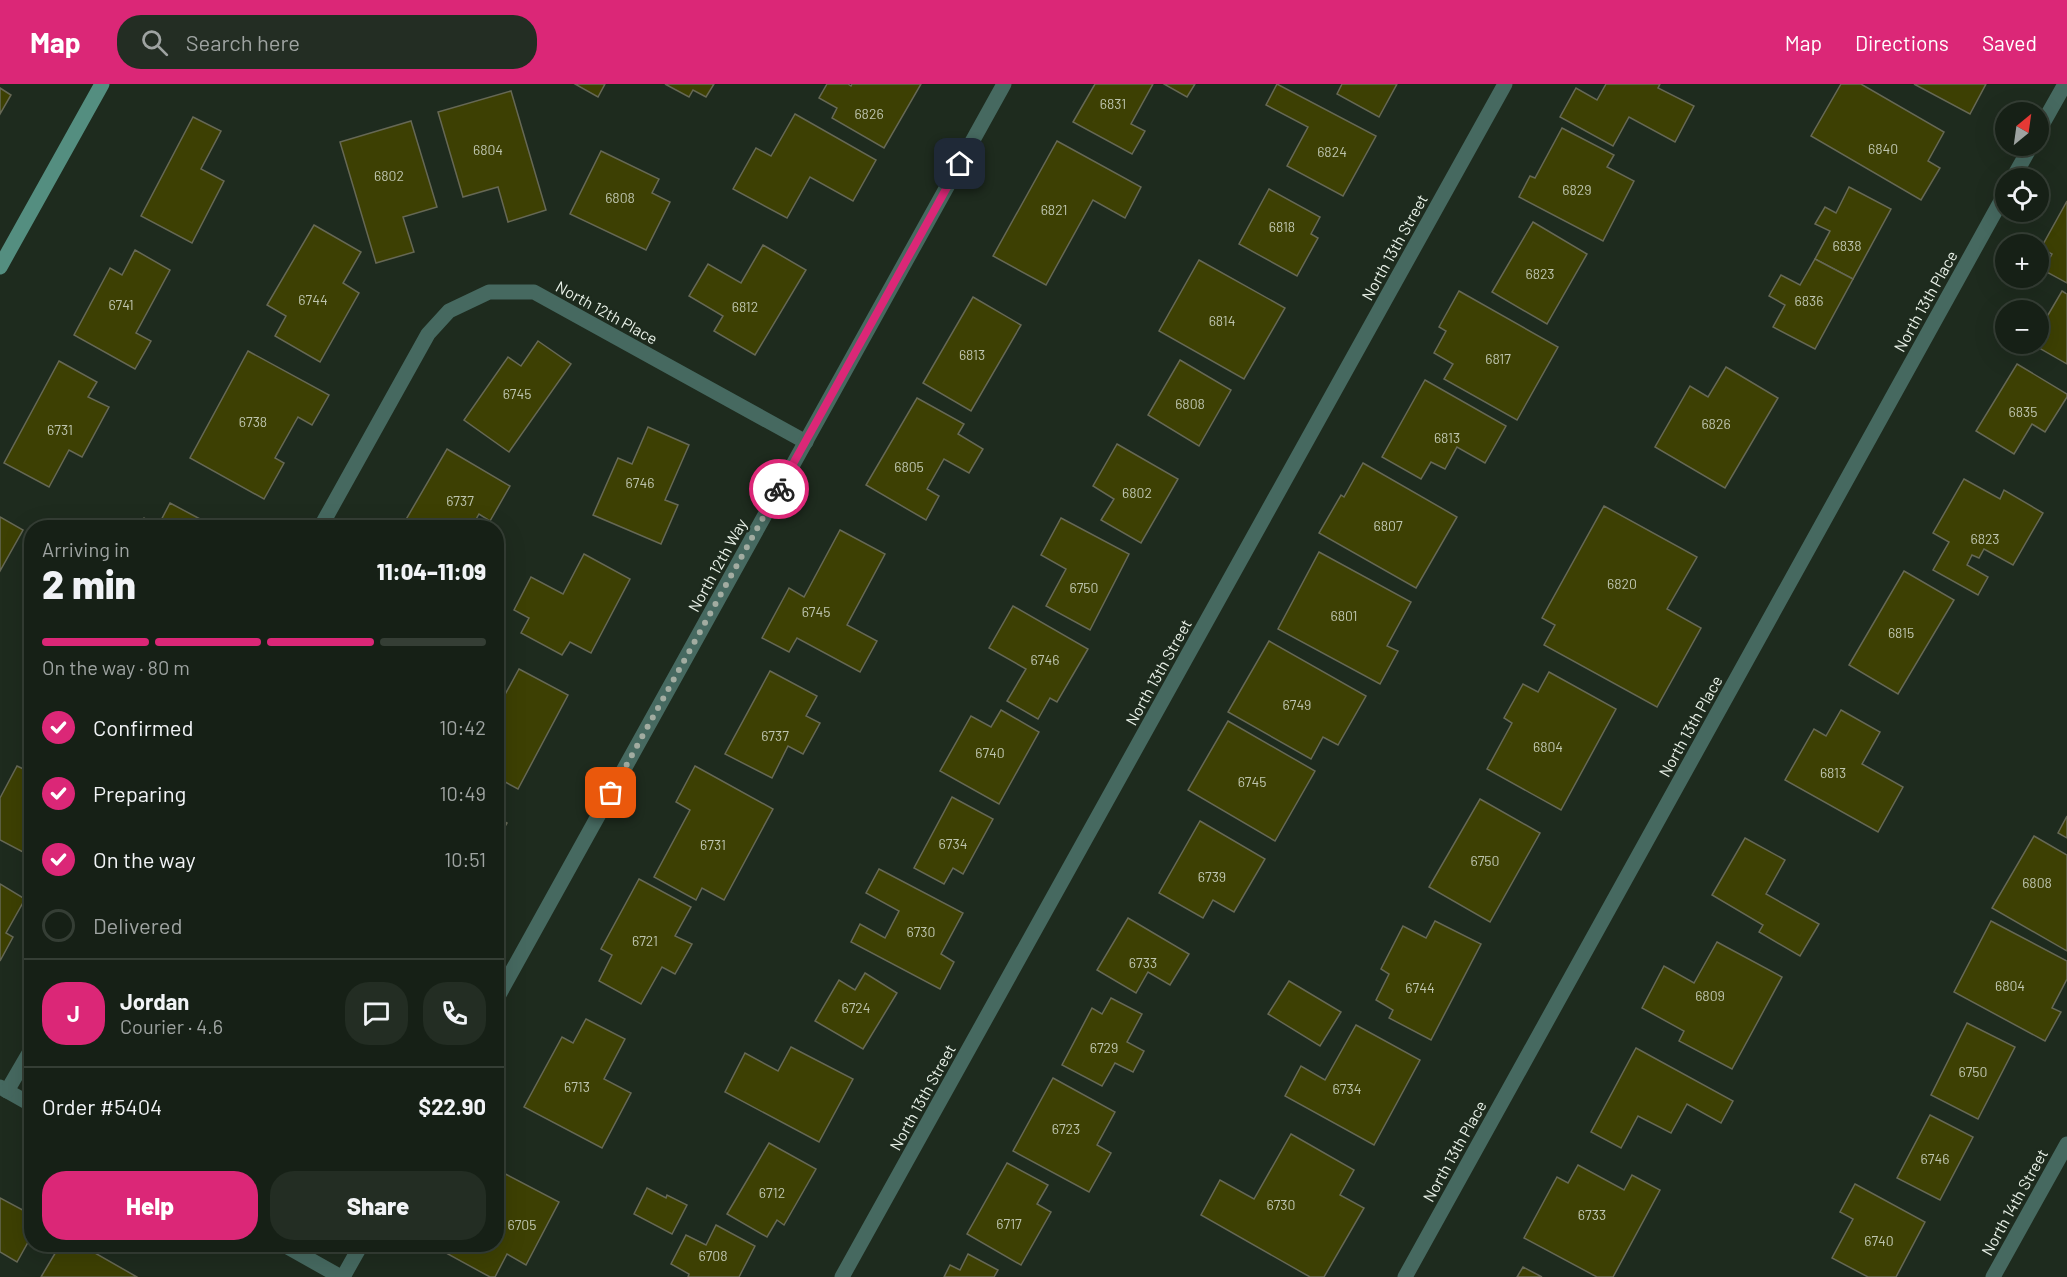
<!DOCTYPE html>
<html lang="en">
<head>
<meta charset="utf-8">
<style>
	body { margin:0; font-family:Barlow,sans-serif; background:#232d23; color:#f1f3f6; height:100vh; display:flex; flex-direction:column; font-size:22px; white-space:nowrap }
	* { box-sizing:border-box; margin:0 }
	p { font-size:20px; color:#9ea3a1 }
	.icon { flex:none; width:33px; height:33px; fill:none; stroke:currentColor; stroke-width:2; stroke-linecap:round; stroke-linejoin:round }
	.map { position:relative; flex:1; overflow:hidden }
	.side { position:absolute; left:24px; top:436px; width:480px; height:732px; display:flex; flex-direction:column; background:#162016; border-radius:24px; box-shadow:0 6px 24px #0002,0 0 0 2px #353e35 }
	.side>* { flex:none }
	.needle { width:39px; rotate:29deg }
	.controls { position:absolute; left:1995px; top:18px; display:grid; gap:12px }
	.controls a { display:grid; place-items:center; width:54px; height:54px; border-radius:50%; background:#162016; box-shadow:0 6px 24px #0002,0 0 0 2px #353e35; font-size:30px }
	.pin { position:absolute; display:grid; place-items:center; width:51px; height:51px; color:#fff; margin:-26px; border-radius:12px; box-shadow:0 3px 9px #0006 }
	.courier { position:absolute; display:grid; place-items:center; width:60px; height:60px; margin:-30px; border:4px solid #db2777; border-radius:50%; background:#fff; color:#222; box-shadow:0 2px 8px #0007 }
	.summary em { font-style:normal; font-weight:800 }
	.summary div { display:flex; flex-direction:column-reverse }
	.summary { display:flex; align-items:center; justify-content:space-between; height:102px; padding:0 18px }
	h1 { font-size:39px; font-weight:800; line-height:45px }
	.bar { display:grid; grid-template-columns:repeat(4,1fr); gap:9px 6px; align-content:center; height:72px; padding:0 18px }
	.bar i { height:8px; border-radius:4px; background:#353e35 }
	.bar .selected { background:#db2777 }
	.bar p { grid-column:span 4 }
	.line { display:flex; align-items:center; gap:15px; padding:0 18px; border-top:2px solid #353e35 }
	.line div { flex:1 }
	.round { display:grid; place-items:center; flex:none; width:63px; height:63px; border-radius:24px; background:#232d23 }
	ol { padding:0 18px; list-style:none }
	li { display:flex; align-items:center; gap:18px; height:66px }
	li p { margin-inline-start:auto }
	li .icon { padding:6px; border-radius:50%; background:#db2777; color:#fff; stroke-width:4 }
	li:last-child { color:#9ea3a1 }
	li i { width:33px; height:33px; border:3px solid #353e35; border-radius:50% }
	.action { display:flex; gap:12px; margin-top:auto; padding:12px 18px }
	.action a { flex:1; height:69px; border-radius:24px; background:#db2777; color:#fff; font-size:24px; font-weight:800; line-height:69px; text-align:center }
	.action a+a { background:#232d23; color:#f1f3f6 }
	header { display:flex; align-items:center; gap:36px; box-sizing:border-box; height:84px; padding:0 30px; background:#db2777; color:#fff }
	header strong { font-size:28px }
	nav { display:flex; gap:33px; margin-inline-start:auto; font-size:21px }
	.search { width:420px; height:54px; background:#232d23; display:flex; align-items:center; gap:15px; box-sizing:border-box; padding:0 21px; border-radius:24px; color:#9ea3a1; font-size:22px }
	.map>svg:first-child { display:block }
</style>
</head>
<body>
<header>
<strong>Map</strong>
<div class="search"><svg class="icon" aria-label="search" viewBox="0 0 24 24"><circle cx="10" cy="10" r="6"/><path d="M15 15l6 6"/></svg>Search here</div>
<nav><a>Map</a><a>Directions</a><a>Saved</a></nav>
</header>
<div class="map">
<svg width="2067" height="1193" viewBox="0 0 2067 1193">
	<rect width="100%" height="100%" fill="#1e2b1e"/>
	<g fill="#3d4003" stroke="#666855" stroke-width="1.5">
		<polygon points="575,0 605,0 598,13"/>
		<polygon points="665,0 714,0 706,13 693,6 689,13"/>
		<polygon points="827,0 848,0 851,2 852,0 921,0 884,64 832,34 837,24 819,14"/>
		<polygon points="1095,0 1153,0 1131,40 1145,47 1132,70 1073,38"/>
		<polygon points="1164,0 1195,0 1187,13"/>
		<polygon points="1277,0 1376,52 1343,112 1287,82 1308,43 1266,21"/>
		<polygon points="1342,0 1397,0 1379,33 1337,10"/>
		<polygon points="1606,0 1660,0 1658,4 1694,22 1675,58 1629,33 1613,62 1560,33 1576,4 1597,16"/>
		<polygon points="1841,0 1861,0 1944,48 1928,77 1940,84 1921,116 1811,52"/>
		<polygon points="1914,0 1986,0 1970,30"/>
		<polygon points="0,4 11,11 0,30"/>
		<polygon points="511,7 546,126 508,138 498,103 463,113 438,28"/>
		<polygon points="795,30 876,76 853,117 810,93 787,134 733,105 756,64 771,72"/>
		<polygon points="193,33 221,47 201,85 224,97 192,159 141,132"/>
		<polygon points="411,37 437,123 403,133 414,168 376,179 340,58"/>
		<polygon points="1562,44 1614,71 1607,83 1634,97 1603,157 1519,113 1530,92 1535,94"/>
		<polygon points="1057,57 1141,103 1125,134 1093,116 1046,201 993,172"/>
		<polygon points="601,67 659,95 652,109 670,118 646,166 570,130"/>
		<polygon points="1849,103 1891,125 1853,195 1815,175 1830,147 1815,140 1825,123 1836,129"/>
		<polygon points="1269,105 1320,133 1311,150 1318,154 1297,192 1239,160"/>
		<polygon points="2067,117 2067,199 2043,186 2052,170 2041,164"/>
		<polygon points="1533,138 1587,170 1547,240 1492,208"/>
		<polygon points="314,141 361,168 343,199 359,209 320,278 275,252 286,232 267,221"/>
		<polygon points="763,161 806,186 755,271 714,247 723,232 689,212 708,180 741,199"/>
		<polygon points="135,166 170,186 136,249 151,257 135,285 74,251 110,184 122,191"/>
		<polygon points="1815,175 1853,195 1815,265 1773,243 1785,221 1769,212 1781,191 1800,201"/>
		<polygon points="1199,176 1285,224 1244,295 1159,247"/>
		<polygon points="1459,207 1558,263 1517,336 1444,295 1453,280 1434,269 1446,247 1439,243"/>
		<polygon points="2062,207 2067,210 2067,280 2032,260 2038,260 2038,248"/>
		<polygon points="973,213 1021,241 971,327 923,299"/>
		<polygon points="538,257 571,280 509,368 464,336 508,273 521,282"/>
		<polygon points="248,267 329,311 312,341 298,333 275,374 284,379 264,415 190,374"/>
		<polygon points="1180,276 1231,306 1199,362 1148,331"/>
		<polygon points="59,277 97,298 88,313 109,323 82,373 69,366 49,403 4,379"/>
		<polygon points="2017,280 2067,310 2067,313 2045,348 2032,340 2014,370 1976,347"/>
		<polygon points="1726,283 1778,314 1725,404 1655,363 1690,302 1708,313"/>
		<polygon points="1425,296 1506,342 1485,379 1457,363 1445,385 1431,378 1421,395 1382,373"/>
		<polygon points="917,314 964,340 958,350 983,365 969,389 944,375 927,405 939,412 926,436 866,401"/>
		<polygon points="648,343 689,361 665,416 678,421 661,460 593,431 618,374 632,380"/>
		<polygon points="1117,360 1178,395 1141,459 1101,436 1114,415 1093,402"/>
		<polygon points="447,365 510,402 490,437 479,430 471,444 459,444 456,442 455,444 401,444"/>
		<polygon points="1363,379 1457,433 1416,504 1319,449 1341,411 1344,413"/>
		<polygon points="1964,395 2000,415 2004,406 2043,429 2013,481 1984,465 1979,474 1972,471 1967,481 1988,493 1978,511 1933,486 1949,458 1933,449"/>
		<polygon points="170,419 217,444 139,444 144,434 158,442"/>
		<polygon points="1604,422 1697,473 1667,525 1701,544 1657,623 1544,561 1555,541 1542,534"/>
		<polygon points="0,433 23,446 0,487"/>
		<polygon points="1061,434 1129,470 1090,546 1046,522 1066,485 1041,471"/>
		<polygon points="840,446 885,470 847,541 877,557 860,588 797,554 789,568 762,554 789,504 804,513"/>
		<polygon points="1319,468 1411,518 1387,562 1398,567 1380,600 1278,545"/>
		<polygon points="584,470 630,495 591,569 570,558 562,571 521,549 529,534 514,526 531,493 563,510"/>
		<polygon points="1904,487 1954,516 1898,610 1849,581"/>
		<polygon points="1013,522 1088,565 1057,618 1050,614 1038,635 1007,617 1026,585 989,564"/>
		<polygon points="1269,557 1366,612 1338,661 1323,653 1311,675 1228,628"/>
		<polygon points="519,585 568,611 518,705 496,693 496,627"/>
		<polygon points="770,587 817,612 806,632 820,639 803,670 788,662 772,694 725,670"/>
		<polygon points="1549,588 1616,625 1561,726 1487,685 1512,639 1504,634 1523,600 1538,608"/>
		<polygon points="1001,626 1039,648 999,720 940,687 971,632 991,643"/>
		<polygon points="1841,626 1880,648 1862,680 1903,703 1878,748 1785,696 1814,645 1826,652"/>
		<polygon points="1228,637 1315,687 1275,757 1188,706"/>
		<polygon points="17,682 32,689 32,754 23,768 0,756 0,714"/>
		<polygon points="695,682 773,725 724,816 702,804 696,816 654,793 690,726 676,718"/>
		<polygon points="952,713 993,735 963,790 953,784 944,800 914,784"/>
		<polygon points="1480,715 1540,749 1490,838 1429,803"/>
		<polygon points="2067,732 2067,754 2058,749"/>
		<polygon points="496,733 507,739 496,758"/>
		<polygon points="1200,737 1265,775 1234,828 1213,816 1203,834 1159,809"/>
		<polygon points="2034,752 2067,771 2067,867 1992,824"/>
		<polygon points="1745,754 1785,776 1766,810 1819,840 1800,872 1759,848 1763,841 1712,811"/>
		<polygon points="879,785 963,829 941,870 954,878 940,905 851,858 860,840 885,854 899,827 866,809"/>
		<polygon points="639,795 691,823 675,852 692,860 675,890 662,883 641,920 599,897 612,871 601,865"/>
		<polygon points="0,800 25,815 6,849 13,853 0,877"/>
		<polygon points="1128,834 1189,870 1170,901 1148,888 1136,909 1097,886"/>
		<polygon points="1435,837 1481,860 1431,956 1389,934 1393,926 1376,916 1389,890 1381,885 1403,842 1426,854"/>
		<polygon points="1991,837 2067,877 2067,895 2052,924 2061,928 2045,957 1954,908"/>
		<polygon points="1717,858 1782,893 1732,985 1679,957 1684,947 1642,924 1664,882 1694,899"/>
		<polygon points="865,889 897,909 863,965 815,937 839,896 855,906"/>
		<polygon points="1289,897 1341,928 1320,962 1268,930"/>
		<polygon points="1111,914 1142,930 1127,958 1144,967 1133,988 1115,979 1102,1002 1062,981 1092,924 1102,930"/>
		<polygon points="586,935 625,955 604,995 631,1009 602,1064 524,1023 562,953 573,959"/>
		<polygon points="1967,939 2015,963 1978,1035 1931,1011"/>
		<polygon points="1356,941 1420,976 1374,1061 1285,1012 1301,982 1325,996"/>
		<polygon points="791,963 853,995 819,1058 725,1008 745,969 778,987"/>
		<polygon points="1636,964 1733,1017 1721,1039 1687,1020 1671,1049 1638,1032 1621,1064 1591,1048"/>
		<polygon points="1053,994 1115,1028 1097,1061 1111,1069 1089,1108 1013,1067"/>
		<polygon points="1930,1031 1973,1053 1940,1116 1897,1094"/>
		<polygon points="1291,1050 1354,1086 1340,1111 1364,1124 1324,1193 1310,1193 1201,1131 1220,1096 1254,1115"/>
		<polygon points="769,1059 816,1085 784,1141 777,1136 767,1153 727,1130"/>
		<polygon points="1007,1079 1048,1101 1037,1120 1051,1128 1021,1181 967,1150"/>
		<polygon points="1578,1081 1624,1106 1632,1091 1660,1106 1613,1193 1597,1193 1524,1154 1557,1093 1568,1099"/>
		<polygon points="496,1085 559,1118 526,1181 507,1170 495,1193 490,1193 446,1169 450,1161 496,1161"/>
		<polygon points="1855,1100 1925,1138 1896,1193 1868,1193 1832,1174 1853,1135 1840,1128"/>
		<polygon points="647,1104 666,1114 667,1111 687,1121 672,1150 634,1130"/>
		<polygon points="0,1114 32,1131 32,1151 17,1178 0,1168"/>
		<polygon points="716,1141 755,1162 739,1193 688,1193 689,1190 671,1180 686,1151 706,1161"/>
		<polygon points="60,1161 81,1161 137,1193 41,1193"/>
		<polygon points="968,1170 998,1186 994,1193 944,1193 950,1181 960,1186"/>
		<polygon points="1523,1183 1542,1193 1517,1193"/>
	</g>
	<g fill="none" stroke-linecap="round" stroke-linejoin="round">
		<g stroke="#466960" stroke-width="15">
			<polyline points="2038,48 2065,0"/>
			<polyline points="2013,94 2031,62"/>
			<polyline points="320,444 428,250 449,227 489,208 534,208 806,358"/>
			<polyline points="496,916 1004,0"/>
			<polyline points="0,1003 32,1021"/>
			<polyline points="7,1007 32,964"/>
			<polyline points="284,1161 341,1193"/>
			<polyline points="343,1193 361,1161"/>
			<polyline points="842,1193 1505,0"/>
			<polyline points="1405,1193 2006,108"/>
			<polyline points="1993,1193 2067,1060"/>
		</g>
		<polyline stroke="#548e80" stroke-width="15" points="0,183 102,0"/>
	</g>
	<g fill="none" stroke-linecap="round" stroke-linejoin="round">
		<polyline stroke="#a2aca1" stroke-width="6" stroke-dasharray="0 10.8" points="611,709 779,405"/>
		<polyline stroke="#db2777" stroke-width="8" points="779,405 960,80"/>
	</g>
	<g text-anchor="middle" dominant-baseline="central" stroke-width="4.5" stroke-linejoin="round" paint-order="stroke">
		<g font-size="14" fill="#bec5af">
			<text x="1113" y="19">6831</text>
			<text x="869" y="29">6826</text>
			<text x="1883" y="64">6840</text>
			<text x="488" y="65">6804</text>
			<text x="1332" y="67">6824</text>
			<text x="389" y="91">6802</text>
			<text x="1577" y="105">6829</text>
			<text x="620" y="113">6808</text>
			<text x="1054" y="125">6821</text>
			<text x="1282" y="142">6818</text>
			<text x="1847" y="161">6838</text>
			<text x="1540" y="189">6823</text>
			<text x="313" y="215">6744</text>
			<text x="1809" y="216">6836</text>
			<text x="121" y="220">6741</text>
			<text x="745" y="222">6812</text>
			<text x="1222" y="236">6814</text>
			<text x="972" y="270">6813</text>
			<text x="1498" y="274">6817</text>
			<text x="517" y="309">6745</text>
			<text x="1190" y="319">6808</text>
			<text x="2023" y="327">6835</text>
			<text x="253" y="337">6738</text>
			<text x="1716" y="339">6826</text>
			<text x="60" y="345">6731</text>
			<text x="1447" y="353">6813</text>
			<text x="909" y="382">6805</text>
			<text x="640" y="398">6746</text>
			<text x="1137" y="408">6802</text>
			<text x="460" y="416">6737</text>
			<text x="1388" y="441">6807</text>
			<text x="1985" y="454">6823</text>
			<text x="1622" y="499">6820</text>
			<text x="1084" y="503">6750</text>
			<text x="816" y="527">6745</text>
			<text x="1344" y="531">6801</text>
			<text x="1901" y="548">6815</text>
			<text x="1045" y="575">6746</text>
			<text x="1297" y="620">6749</text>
			<text x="775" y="651">6737</text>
			<text x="1548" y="662">6804</text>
			<text x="990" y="668">6740</text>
			<text x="1833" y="688">6813</text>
			<text x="1252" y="697">6745</text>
			<text x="953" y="759">6734</text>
			<text x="713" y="760">6731</text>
			<text x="1485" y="776">6750</text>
			<text x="1212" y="792">6739</text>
			<text x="2037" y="798">6808</text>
			<text x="921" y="847">6730</text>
			<text x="645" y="856">6721</text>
			<text x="1143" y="878">6733</text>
			<text x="2010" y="901">6804</text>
			<text x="1420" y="903">6744</text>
			<text x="1710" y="911">6809</text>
			<text x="856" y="923">6724</text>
			<text x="1104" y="963">6729</text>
			<text x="1973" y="987">6750</text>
			<text x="577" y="1002">6713</text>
			<text x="1347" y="1004">6734</text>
			<text x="1066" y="1044">6723</text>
			<text x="1935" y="1074">6746</text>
			<text x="772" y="1108">6712</text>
			<text x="1281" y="1120">6730</text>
			<text x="1592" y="1130">6733</text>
			<text x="1009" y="1139">6717</text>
			<text x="522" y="1140">6705</text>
			<text x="1879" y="1156">6740</text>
			<text x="713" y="1171">6708</text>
		</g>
		<g font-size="16" fill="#e9f1e8" stroke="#1e2b1e">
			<text transform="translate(1394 163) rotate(-61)">North 13th Street</text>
			<text transform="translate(1925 217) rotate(-61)">North 13th Place</text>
			<text transform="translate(607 228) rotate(29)">North 12th Place</text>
			<text transform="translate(717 481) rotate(-61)">North 12th Way</text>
			<text transform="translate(1158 588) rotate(-61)">North 13th Street</text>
			<text transform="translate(1690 642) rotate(-61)">North 13th Place</text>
			<text transform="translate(922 1013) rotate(-61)">North 13th Street</text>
			<text transform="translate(1454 1067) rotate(-61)">North 13th Place</text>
			<text transform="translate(2014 1118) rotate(-61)">North 14th Street</text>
		</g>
	</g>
</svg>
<div class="controls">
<a><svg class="needle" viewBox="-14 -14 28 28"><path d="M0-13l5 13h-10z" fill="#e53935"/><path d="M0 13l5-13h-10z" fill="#9ea3a1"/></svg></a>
<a><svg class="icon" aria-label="locate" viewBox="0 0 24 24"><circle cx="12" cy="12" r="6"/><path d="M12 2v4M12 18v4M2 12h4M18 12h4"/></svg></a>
<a>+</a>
<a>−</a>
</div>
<div class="pin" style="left:611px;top:709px;background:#ea580c"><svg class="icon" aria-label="bag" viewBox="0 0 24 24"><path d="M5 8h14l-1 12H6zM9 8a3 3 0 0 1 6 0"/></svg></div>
<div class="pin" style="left:960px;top:80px;background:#1f2937"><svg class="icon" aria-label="home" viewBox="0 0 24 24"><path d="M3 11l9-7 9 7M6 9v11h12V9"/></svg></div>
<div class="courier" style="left:779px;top:405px"><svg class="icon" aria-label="bike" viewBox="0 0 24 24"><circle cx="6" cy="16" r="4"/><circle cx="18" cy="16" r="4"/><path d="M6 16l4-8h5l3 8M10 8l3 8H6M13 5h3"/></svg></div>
<section class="side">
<div class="summary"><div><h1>2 min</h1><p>Arriving in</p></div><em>11:04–11:09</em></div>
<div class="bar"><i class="selected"></i><i class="selected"></i><i class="selected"></i><i></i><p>On the way · 80 m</p></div>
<ol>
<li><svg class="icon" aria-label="check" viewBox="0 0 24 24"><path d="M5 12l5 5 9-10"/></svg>Confirmed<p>10:42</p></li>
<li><svg class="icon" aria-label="check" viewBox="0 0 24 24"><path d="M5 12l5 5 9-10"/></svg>Preparing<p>10:49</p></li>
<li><svg class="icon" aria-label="check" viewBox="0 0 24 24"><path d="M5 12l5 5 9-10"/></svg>On the way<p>10:51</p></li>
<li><i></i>Delivered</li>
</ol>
<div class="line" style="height:108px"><b class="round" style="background:#db2777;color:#fff">J</b><div><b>Jordan</b><p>Courier · 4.6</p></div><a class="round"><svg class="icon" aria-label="chat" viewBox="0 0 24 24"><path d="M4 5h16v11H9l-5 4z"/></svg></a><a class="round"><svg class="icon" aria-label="phone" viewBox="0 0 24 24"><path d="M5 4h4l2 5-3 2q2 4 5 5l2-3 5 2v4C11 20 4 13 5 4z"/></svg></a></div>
<div class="line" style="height:78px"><div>Order #5404</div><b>$22.90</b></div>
<div class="action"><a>Help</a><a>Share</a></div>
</section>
</div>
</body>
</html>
